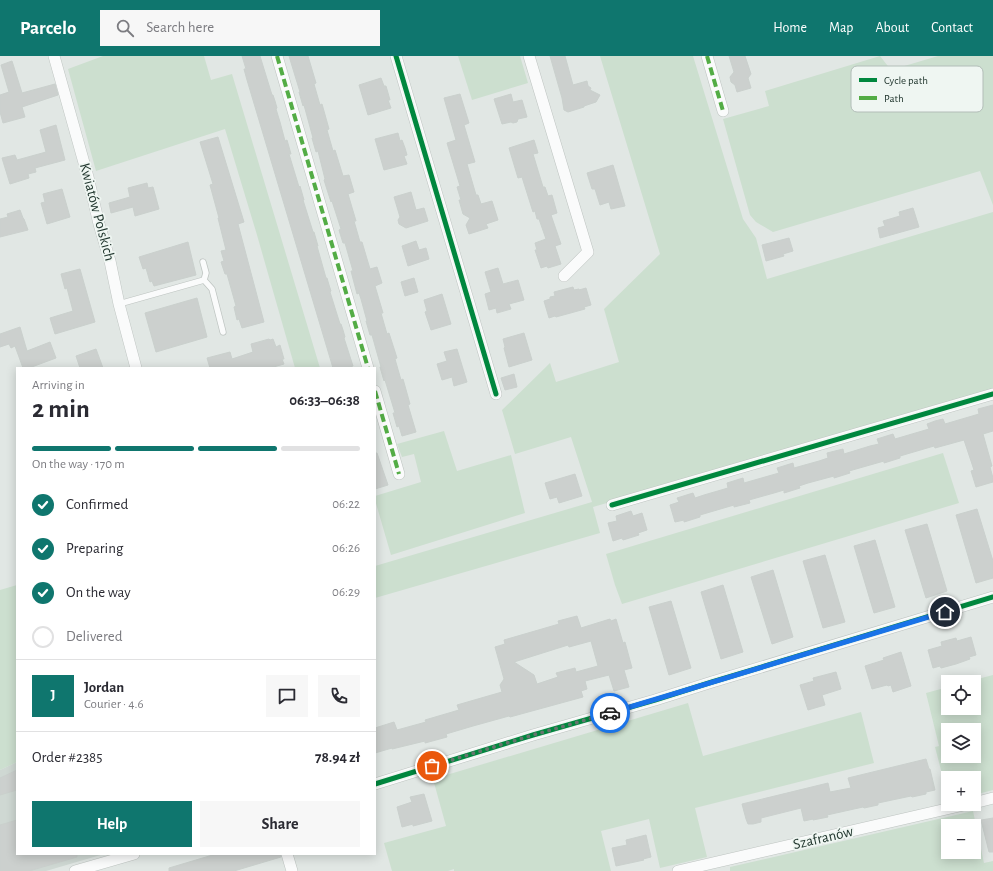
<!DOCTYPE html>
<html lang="en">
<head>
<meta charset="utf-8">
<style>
	body { margin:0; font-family:"Alegreya Sans",sans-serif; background:#f7f7f7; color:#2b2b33; height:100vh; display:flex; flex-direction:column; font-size:15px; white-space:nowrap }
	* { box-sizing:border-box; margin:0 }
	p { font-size:13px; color:#7c7c81 }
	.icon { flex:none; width:22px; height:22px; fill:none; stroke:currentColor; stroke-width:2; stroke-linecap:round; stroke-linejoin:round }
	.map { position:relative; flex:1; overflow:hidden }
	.side { position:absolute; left:16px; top:311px; width:360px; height:488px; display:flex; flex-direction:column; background:#fff; border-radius:0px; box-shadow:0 2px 10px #0003 }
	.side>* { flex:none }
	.tools { position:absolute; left:941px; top:619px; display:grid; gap:8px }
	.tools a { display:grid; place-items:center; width:40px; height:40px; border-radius:0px; background:#fff; box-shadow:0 2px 10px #0003; font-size:20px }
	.pin { position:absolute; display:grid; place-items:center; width:34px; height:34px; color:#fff; margin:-17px; border:2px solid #fff; border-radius:50%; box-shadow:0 1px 4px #0007 }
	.courier { position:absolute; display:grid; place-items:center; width:40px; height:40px; margin:-20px; border:3px solid #1a73e8; border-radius:50%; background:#fff; color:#222; box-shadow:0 1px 5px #0007 }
	.head em { font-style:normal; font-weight:700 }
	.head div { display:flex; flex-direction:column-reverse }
	.head { display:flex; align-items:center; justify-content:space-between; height:68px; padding:0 16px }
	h1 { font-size:26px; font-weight:700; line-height:30px }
	.bar { display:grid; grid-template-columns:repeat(4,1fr); gap:6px 4px; align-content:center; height:48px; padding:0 16px }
	.bar i { height:5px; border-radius:3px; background:#e1e1e2 }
	.bar .active { background:#0f766e }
	.bar p { grid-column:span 4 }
	.line { display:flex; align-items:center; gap:10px; padding:0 16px; border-top:1px solid #e1e1e2 }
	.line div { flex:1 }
	.round { display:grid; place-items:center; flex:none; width:42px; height:42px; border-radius:0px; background:#f7f7f7 }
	ol { padding:0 16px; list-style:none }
	li { display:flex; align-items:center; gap:12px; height:44px }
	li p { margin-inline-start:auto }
	li .icon { padding:4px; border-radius:50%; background:#0f766e; color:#fff; stroke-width:4 }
	li:last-child { color:#7c7c81 }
	li i { width:22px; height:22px; border:2px solid #e1e1e2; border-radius:50% }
	.button { display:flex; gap:8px; margin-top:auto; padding:8px 16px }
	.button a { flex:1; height:46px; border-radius:0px; background:#0f766e; color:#fff; font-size:16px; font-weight:700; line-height:46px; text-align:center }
	.button a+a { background:#f7f7f7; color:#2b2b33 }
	header { display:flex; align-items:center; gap:24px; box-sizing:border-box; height:56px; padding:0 20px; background:#0f766e; color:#fff }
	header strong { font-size:19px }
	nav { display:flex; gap:22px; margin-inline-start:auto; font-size:14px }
	.search { width:280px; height:36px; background:#f7f7f7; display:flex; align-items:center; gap:10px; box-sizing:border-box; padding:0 14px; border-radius:0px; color:#7c7c81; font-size:15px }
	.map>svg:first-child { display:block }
</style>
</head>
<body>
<header>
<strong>Parcelo</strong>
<div class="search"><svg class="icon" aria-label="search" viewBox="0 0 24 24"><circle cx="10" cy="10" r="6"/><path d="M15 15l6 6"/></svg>Search here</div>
<nav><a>Home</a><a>Map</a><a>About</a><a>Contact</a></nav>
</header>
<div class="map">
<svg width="993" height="815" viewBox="0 0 993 815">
	<rect width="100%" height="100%" fill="#e1e7e4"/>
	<polygon fill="#cfd8d3" points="17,706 17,798 104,798 46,815 0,815 0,714"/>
	<g fill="#ccdfcf" fill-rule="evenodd">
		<polygon points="103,0 204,0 211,24 232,18 320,312 295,312 257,179 225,73 96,115 68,13"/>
		<polygon points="458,0 520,0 528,27 472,44"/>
		<polygon points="600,0 693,0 743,163 756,182 767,223 993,156 993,334 593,451 600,477 375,542 375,510 592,446 571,381 515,398 502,354 550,307 556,326 619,306 604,253 660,198"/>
		<polygon points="880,0 891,14 938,0 993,0 993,149 980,115 773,176 756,166 750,159 723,63 769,50 765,35"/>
		<polygon points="444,375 457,415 511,399 525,457 391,499 375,444 375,440 421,426 414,398 402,401 397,388"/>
		<polygon points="943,397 959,447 622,548 615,529 606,498"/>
		<polygon points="17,529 17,706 0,714 0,534"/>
		<path d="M993 619V734L974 739V722H948V741L935 691 939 690 926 637 948 631V652H974V626H966ZM948 674H974V700H948Z"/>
		<polygon points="688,647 703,700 861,656 874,707 695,752 707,801 660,812 649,763 601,775 611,815 454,815 454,813 448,815 392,815 384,787 446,770 433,723"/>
		<path d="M973 755 984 807 993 805V815H730V811ZM948 770H974V796H948Z"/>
	</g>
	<g fill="#ccd0ce" stroke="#cad0cd" fill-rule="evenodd">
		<polygon points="242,0 260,0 272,39 273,39 275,45 277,52 276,53 280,66 285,85 287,84 291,98 289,98 299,131 300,130 304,144 303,144 313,176 314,176 318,190 317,190 326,222 327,222 329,229 331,235 330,236 340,268 341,268 343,274 345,281 344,282 353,310 346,312 333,312 247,24 244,13 246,13"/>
		<polygon points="289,0 308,0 316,27 314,28 320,49 322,48 329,73 327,74 333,95 335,94 343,120 349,119 354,136 348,138 356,165 354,165 360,186 362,186 370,213 377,211 382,227 375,230 383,257 381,257 387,278 389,277 397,302 395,303 401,324 403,323 410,348 408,349 416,376 402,380 399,370 397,371 393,357 395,357 385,324 384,325 380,311 381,311 372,279 370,279 366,265 367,265 361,243 359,237 357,238 351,215 353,215 345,187 343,187 339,174 341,173 332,145 331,146 324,124 325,123 318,95 316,96 312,82 313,82 304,49 303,50 299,36 300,36"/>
		<polygon points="550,0 565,0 573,29 587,25 588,30 591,32 590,34 600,39 596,46 584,50 584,51 568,56 564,54 562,42"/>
		<polygon points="729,0 745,0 751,18 748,22 751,32 737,36 735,29 731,26 730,21 734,16"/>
		<polygon points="12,5 22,37 55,28 58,39 22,51 25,61 3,67 0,56 0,39 9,36 1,9"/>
		<polygon points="381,22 384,30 386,30 390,44 388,44 391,52 368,59 359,29"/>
		<polygon points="460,38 469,67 464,69 475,106 467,108 476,139 478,139 481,148 492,145 498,164 486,168 488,172 469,178 466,169 470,162 463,158 459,144 461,144 457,131 460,130 447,87 456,84 444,42"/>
		<polygon points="511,38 513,46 522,44 527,61 518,63 517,66 513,67 511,66 502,68 494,43"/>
		<polygon points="56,69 65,104 35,112 36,116 28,118 29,122 10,128 2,102 15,99 17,104 46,96 40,74"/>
		<polygon points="398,77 400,85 402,84 405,92 407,99 404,100 407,108 384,114 375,83"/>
		<polygon points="218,81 244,166 238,168 264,266 242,272 239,263 237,264 234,251 236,250 227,218 225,218 221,206 224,205 221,195 226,194 218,162 219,162 210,129 213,128 200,86"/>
		<polygon points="534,84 538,97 533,98 543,131 545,131 548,140 552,139 557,157 551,159 561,188 555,190 561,208 548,212 547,210 541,212 535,194 537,194 535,187 546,183 539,163 537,163 535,155 533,156 522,121 518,122 509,92"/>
		<polygon points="613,109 625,150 611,153 609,146 600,149 595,133 592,133 587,117"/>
		<polygon points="147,127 148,132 153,131 159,153 135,160 133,151 111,157 109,147 130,141 128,132"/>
		<polygon points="62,133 70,161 47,168 41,147 45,146 43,138"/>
		<polygon points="411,136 416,154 424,152 428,165 406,172 399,168 398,164 400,161 394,141"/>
		<polygon points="913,152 919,171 880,182 878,172 885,170 883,165 900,160 899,156"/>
		<polygon points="20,154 23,162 24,163 28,174 0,181 0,163 8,161 7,158"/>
		<polygon points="789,182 793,195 783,198 784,200 766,205 762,189"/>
		<polygon points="416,185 419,194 426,192 429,203 408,210 402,190"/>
		<polygon points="188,186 196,219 154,230 152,225 150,226 146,212 143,213 139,201"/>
		<polygon points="498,212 503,228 518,224 524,244 509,248 511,253 497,257 496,252 489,254 485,238 491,236 485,216"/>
		<polygon points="80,213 95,266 55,278 50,262 73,255 67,232 65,233 61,218"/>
		<polygon points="414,222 418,236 405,240 401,226"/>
		<polygon points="573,231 574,234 579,233 579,234 586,232 591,249 584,251 585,253 556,261 555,260 549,262 544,245 550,243 550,241 555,240 554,236"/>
		<polygon points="442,238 451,268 431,274 425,256 427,255 424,244"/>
		<polygon points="197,242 207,281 156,296 145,257"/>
		<polygon points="20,271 27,295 50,286 56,302 29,312 23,312 15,290 11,292 9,288 0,291 0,278"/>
		<polygon points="524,277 532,304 509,311 504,292 505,291 503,283"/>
		<polygon points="269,283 270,284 273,283 276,291 280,289 284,303 282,303 284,308 270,312 210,312 207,302 230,296 232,303 253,296 251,288"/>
		<polygon points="96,293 103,312 80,312 76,300"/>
		<polygon points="457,293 467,326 454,330 452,321 442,324 437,308 447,305 444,296"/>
		<polygon points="514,318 517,331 505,334 501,322"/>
		<polygon points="993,349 993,375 983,378 992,410 990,411 993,422 993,426 976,431 971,415 974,414 964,384 935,392 934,390 900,400 900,402 884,407 884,405 849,415 850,417 834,422 834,420 808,427 799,430 800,432 784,437 784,434 774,437 749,444 750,447 734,451 734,449 700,459 700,461 684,466 684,464 675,466 670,449 679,446 677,442 693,437 695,442 704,439 728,432 727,427 743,422 744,427 779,417 777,412 793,407 794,412 819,405 828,402 827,397 843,393 844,398 870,390 879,388 877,383 893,378 895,383 929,373 927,368 935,365 943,363 945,368 979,358 978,353"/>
		<polygon points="375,397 377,397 388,429 375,433"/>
		<polygon points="575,418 582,440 559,447 557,441 550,443 545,427"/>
		<polygon points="977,453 993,505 993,522 976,527 956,459"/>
		<polygon points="631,455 633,460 642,457 647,474 638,477 639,479 623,484 622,482 613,485 608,467 617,465 616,460"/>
		<polygon points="927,468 947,535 926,542 905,474"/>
		<polygon points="875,484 895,551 874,557 854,490"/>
		<polygon points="825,499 845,566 823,572 803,505"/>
		<polygon points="773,514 793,581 772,588 751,521"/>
		<polygon points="723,529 743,596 721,603 701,536"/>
		<polygon points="671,545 691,612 669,619 649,551"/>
		<path d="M577 560 581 572 610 563 611 565 616 563 623 587 625 586 632 612 624 614 629 631 614 635 609 619 585 625 587 633 581 635 583 641 510 661 509 660 473 670 446 678 447 681 425 687V685L392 693V692L375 697V672L394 666 397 674 426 666 425 664 459 654 457 649 502 636 500 629 504 623 495 591 505 588 504 584 559 568 558 565ZM591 585 598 610 576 616 575 612 556 617 558 621 537 628 534 619 514 606 568 589 569 591Z"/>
		<polygon points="971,581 976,599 969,601 970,603 956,608 941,612 940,610 933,612 928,594 942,590 941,586 956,582 957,585"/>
		<polygon points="901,596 911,630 893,636 891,629 888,630 887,629 872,633 865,610 884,604 883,602"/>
		<polygon points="836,616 841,633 822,639 825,649 808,654 800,629 814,625 813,622"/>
		<polygon points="926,703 929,713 930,713 935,734 926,736 926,738 912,741 911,740 878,747 878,749 864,752 863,751 827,759 828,761 813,764 813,763 804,765 801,752 761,762 761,766 753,768 748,768 746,763 742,748 828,727 830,736 851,732 848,722"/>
		<polygon points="17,714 17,734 0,739 0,722"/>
		<polygon points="424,738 432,765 413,770 413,768 402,771 397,751 412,746 410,741"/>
		<polygon points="993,762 993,796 989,796 981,764"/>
		<polygon points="17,764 17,798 77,798 77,801 29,815 0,815 0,769"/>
		<polygon points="646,779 651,801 643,803 644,804 616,810 612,792 627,789 626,784"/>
		<polygon points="216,798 280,798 281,801 234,815 169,815 169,812"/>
	</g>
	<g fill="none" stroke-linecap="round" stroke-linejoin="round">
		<g stroke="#bec4c1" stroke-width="7">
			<g id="lane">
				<polyline points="203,206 206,217 204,224"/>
				<polyline points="119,248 204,224 212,233 223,276"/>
			</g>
		</g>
		<g stroke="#bec4c1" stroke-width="12">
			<g id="street">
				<polyline points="54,0 88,121 99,168 110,205 119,248 136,312"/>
				<polyline points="277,0 368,312"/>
				<polyline points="396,0 496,338"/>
				<polyline points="529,0 588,196 564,220"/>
				<polyline points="707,0 723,55"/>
				<polyline points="375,335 399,418"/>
				<polyline points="612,449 993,338"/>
				<polyline points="375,728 533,679 655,644 712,626 993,541"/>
				<polyline points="974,747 993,742"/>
				<polyline points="287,798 292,815"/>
				<polyline points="75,815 134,798"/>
				<polyline points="678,815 968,748"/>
			</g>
		</g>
		<use href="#lane" stroke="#fafbfb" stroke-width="5.5"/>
		<use href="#street" stroke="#fafbfb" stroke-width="11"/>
		<g stroke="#53ac45" stroke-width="4" stroke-dasharray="8 4" stroke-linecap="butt">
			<polyline points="277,0 368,312"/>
			<polyline points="707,0 723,55"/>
			<polyline points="375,335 399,418"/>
		</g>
		<g stroke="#eff6f2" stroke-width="8">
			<g id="cycleway">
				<polyline points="396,0 496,338"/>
				<polyline points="612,449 993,338"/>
				<polyline points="375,728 533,679 655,644 712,626 993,541"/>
			</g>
		</g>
		<use href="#cycleway" stroke="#00873e" stroke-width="5"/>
	</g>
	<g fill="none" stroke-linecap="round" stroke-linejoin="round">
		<polyline stroke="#65756e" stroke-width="4" stroke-dasharray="0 7.2" points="432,710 533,679 610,657"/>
		<polyline stroke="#1a73e8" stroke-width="5" points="610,657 945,556"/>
	</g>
	<g text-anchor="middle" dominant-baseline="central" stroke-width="3.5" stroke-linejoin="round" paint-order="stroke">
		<g font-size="15" fill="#22372f" stroke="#eff6f2">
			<text transform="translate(97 156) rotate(75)">Kwiatów Polskich</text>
			<text transform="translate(823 782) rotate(-13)">Szafranów</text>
		</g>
	</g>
	<rect x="851" y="10" width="132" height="46" rx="6" fill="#eff6f2" stroke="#b2bdb8" stroke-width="1"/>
	<rect x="859" y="22" width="18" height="4" fill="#00873e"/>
	<rect x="859" y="40" width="18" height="4" fill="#53ac45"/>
	<g font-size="11" fill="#22372f">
		<text x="884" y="28">Cycle path</text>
		<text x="884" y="46">Path</text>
	</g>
</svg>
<div class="tools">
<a><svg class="icon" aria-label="locate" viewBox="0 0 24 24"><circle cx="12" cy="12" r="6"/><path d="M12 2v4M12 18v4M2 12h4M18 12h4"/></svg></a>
<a><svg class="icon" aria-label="layers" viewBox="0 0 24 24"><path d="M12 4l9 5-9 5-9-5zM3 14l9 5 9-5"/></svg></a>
<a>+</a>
<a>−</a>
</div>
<div class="pin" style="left:432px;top:710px;background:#ea580c"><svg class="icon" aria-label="bag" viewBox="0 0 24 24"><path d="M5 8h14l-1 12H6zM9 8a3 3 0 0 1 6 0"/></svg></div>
<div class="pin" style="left:945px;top:556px;background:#1f2937"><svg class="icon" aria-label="home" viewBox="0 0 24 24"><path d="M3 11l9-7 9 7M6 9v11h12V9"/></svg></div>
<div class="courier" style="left:610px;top:657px"><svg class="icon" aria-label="car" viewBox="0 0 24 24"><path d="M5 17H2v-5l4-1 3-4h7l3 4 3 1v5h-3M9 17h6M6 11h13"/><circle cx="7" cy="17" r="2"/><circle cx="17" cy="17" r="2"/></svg></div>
<section class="side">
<div class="head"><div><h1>2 min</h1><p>Arriving in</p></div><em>06:33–06:38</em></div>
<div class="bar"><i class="active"></i><i class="active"></i><i class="active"></i><i></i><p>On the way · 170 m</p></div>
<ol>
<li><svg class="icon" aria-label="check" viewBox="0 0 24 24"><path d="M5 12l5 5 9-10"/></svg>Confirmed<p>06:22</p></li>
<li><svg class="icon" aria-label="check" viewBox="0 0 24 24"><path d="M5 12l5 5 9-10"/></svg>Preparing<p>06:26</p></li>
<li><svg class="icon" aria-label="check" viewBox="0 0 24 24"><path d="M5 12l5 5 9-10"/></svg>On the way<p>06:29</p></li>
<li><i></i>Delivered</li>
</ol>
<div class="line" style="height:72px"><b class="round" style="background:#0f766e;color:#fff">J</b><div><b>Jordan</b><p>Courier · 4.6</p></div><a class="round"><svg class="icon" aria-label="chat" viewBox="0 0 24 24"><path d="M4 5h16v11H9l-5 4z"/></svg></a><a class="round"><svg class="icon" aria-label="phone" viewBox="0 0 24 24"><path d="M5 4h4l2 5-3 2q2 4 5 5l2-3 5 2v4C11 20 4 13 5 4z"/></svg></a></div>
<div class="line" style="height:52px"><div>Order #2385</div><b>78.94 zł</b></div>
<div class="button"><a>Help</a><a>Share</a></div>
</section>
</div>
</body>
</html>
